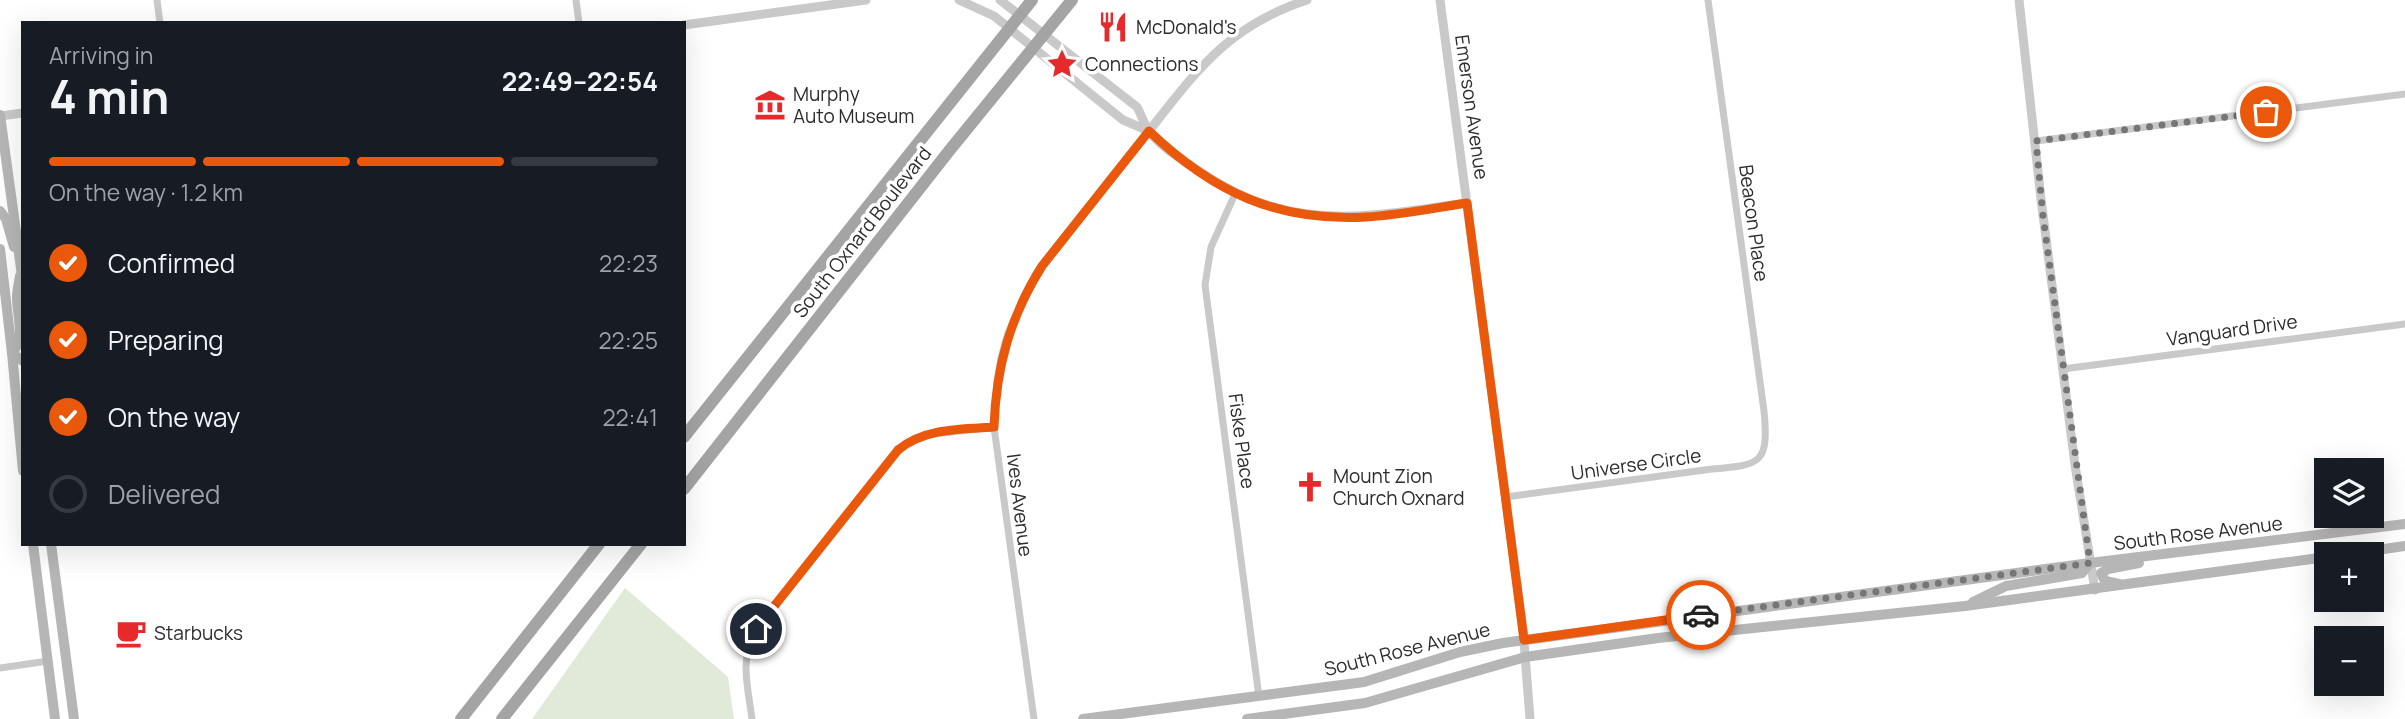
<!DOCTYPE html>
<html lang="en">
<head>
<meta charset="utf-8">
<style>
	body { margin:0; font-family:Manrope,sans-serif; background:#20242c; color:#f1f3f6; height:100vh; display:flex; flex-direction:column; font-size:26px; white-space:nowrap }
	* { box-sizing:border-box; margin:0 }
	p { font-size:23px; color:#9ea1a6 }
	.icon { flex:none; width:38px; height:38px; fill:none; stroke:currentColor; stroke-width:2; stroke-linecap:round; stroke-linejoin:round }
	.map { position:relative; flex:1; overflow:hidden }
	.sheet { position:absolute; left:21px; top:21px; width:665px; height:525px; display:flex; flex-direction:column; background:#171b24; border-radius:0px; box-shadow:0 7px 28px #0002 }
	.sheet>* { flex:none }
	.tools { position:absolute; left:2314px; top:458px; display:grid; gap:14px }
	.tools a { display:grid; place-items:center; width:70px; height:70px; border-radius:0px; background:#171b24; box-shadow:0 7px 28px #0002; font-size:35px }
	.pin { position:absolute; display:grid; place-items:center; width:60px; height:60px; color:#fff; margin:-30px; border:4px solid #fff; border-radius:50%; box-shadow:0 2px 7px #0007 }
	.courier { position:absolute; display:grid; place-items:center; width:70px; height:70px; margin:-35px; border:5px solid #ea580c; border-radius:50%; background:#fff; color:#222; box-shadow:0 2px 9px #0007 }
	.summary em { font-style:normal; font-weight:700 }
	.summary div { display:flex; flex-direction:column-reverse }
	.summary { display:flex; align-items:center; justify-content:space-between; height:119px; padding:0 28px }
	h1 { font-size:46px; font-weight:700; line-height:52px }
	.bar { display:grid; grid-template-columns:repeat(4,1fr); gap:10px 7px; align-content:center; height:84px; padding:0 28px }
	.bar i { height:9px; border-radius:5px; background:#363941 }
	.bar .selected { background:#ea580c }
	.bar p { grid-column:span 4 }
	ol { padding:0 28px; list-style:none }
	li { display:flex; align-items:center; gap:21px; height:77px }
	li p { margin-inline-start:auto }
	li .icon { padding:7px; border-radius:50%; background:#ea580c; color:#fff; stroke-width:4 }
	li:last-child { color:#9ea1a6 }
	li i { width:38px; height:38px; border:4px solid #363941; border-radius:50% }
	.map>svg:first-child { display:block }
</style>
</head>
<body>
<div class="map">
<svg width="2405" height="719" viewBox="0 0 2405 719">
	<rect width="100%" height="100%" fill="#fff"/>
	<polygon fill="#e1ead8" points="625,588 728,677 734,719 532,719"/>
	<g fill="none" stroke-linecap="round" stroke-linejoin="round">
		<g stroke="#c9c9c9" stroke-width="7">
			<polyline points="157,0 160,23"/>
			<polyline points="576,0 579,23"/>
			<polyline points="2036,141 2405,94"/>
			<polyline points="1235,194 1211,247 1205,285 1259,697"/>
			<polyline points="2063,369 2405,324"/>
			<path d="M1506 497 1712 469C1761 465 1769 464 1764 411L1708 0"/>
			<polyline points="0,668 48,661"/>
			<path d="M752 719C748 686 739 661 756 629L898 450 916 438 926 435 994 427"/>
			<polyline points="1034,719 994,427 997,382 1001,358 1008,333 1029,288 1043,266 1149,131"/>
		</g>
		<g stroke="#c9c9c9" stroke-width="9">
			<polyline points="959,0 994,16 1123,120 1149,131"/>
			<path d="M1000 0 1137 107C1141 114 1144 124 1149 131 1160 147 1183 160 1199 171 1289 234 1366 217 1467 203"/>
			<polyline points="1440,0 1523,629 1530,719"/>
			<polyline points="2019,0 2041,199 2075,465 2095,590"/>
			<polyline points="684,25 866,0"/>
			<polyline points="0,116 23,113"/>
			<path d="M1149 131C1198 69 1228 26 1307 0"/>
		</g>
		<g stroke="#b6b6b6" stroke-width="10">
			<polyline points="0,115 23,283"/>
			<polyline points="0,211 6,219 14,247"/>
			<polyline points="0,249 12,353 23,471"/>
			<path d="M20 276C19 283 17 291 17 298 17 317 26 337 12 353L23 361"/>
			<polyline points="33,544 55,719"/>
			<polyline points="51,544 74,719"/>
			<polyline points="2342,555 2405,546"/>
			<polyline points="2119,584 2105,581 2101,573 2108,569 2139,563"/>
			<polyline points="1973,602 2006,586 2082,573 2090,563"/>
			<polyline points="1083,719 1364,682 1460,652 1503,643 2090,563 2405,524"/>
			<polyline points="1247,719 1365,703 1525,657 1658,638 1965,606 2326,557"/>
		</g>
		<g stroke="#a4a4a4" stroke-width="12">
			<polyline points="684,437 1032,0"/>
			<polyline points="684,489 949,151 1072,0"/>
			<polyline points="461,719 599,544"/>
			<polyline points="502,719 641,544"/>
		</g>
	</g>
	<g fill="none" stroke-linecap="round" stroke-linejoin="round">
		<polyline stroke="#767676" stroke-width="7" stroke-dasharray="0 12.6" points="1701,615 2090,563 2043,216 2036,141 2266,112"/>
		<path stroke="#ea580c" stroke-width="9" d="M756 629 898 450C924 428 962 429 994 427 996 367 1010 317 1042 266L1149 131C1213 192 1277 222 1366 217 1400 215 1434 208 1467 203L1524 640 1701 615"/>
	</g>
	<defs>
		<g id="restaurant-bare" transform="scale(2.415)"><path d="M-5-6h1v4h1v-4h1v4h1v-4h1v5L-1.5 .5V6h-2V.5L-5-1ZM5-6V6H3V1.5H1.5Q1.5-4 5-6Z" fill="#e62a2c" stroke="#fff" stroke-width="2.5" paint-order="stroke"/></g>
		<g id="sight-bare" transform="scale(2.415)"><path d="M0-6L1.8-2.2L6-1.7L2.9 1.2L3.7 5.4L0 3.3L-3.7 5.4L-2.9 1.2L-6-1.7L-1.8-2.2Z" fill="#e62a2c" stroke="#fff" stroke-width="2.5" paint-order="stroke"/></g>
		<g id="museum-bare" transform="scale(2.415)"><path d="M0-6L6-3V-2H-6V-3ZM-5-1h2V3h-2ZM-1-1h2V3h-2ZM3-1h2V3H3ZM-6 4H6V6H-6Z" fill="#e62a2c" stroke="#fff" stroke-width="2.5" paint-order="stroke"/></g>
		<g id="church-bare" transform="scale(2.415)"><path d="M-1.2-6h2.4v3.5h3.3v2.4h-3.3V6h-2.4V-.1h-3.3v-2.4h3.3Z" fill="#e62a2c" stroke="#fff" stroke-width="2.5" paint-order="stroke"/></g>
		<g id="cafe-bare" transform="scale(2.415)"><path d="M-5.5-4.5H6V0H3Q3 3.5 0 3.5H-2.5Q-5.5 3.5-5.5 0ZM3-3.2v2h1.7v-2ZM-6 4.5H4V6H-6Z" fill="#e62a2c" stroke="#fff" stroke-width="2.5" paint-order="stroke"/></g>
	</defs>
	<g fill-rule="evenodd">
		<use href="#restaurant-bare" x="1113" y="27"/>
		<use href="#sight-bare" x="1062" y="64"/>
		<use href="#museum-bare" x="770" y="105"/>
		<use href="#church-bare" x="1310" y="487"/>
		<use href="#cafe-bare" x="131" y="633"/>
	</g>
	<g text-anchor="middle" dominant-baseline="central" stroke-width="7" stroke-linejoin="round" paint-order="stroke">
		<g font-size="19" fill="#2c2c2c" stroke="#fff" text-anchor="start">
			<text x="1136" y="27">McDonald's</text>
			<text x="1085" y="64">Connections</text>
			<text x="793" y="94">Murphy<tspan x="793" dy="22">Auto Museum</tspan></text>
			<text x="1333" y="476">Mount Zion<tspan x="1333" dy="22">Church Oxnard</tspan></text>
			<text x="154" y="633">Starbucks</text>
		</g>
		<g font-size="19" fill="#2c2c2c" stroke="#fff">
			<text transform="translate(1472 107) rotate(82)">Emerson Avenue</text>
			<text transform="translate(1754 223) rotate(82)">Beacon Place</text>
			<text transform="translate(862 232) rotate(-52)">South Oxnard Boulevard</text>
			<text transform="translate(2232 330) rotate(-8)">Vanguard Drive</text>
			<text transform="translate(1242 441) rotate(82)">Fiske Place</text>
			<text transform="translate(1636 464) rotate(-8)">Universe Circle</text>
			<text transform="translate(1020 505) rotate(83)">Ives Avenue</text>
			<text transform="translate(2198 533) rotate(-7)">South Rose Avenue</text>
			<text transform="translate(1407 649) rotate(-14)">South Rose Avenue</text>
		</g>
	</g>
</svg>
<div class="tools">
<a><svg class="icon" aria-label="layers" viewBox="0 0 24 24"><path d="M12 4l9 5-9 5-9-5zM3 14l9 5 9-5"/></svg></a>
<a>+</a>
<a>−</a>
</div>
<div class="pin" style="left:2266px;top:112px;background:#ea580c"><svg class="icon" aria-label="bag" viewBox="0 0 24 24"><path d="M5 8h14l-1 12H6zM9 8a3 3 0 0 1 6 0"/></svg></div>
<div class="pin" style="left:756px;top:629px;background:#1f2937"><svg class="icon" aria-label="home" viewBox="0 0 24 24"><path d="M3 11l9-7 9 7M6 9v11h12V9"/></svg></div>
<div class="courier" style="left:1701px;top:615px"><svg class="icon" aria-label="car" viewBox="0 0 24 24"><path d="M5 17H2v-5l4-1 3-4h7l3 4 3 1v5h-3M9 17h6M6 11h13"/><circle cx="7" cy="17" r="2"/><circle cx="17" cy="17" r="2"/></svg></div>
<section class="sheet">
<div class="summary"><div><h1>4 min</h1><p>Arriving in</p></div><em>22:49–22:54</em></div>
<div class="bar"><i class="selected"></i><i class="selected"></i><i class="selected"></i><i></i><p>On the way · 1.2 km</p></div>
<ol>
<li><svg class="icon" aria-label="check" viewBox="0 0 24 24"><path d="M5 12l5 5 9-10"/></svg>Confirmed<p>22:23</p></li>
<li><svg class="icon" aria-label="check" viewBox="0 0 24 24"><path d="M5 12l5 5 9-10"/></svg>Preparing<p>22:25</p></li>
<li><svg class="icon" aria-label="check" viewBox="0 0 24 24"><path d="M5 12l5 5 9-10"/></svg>On the way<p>22:41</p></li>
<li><i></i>Delivered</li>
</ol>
</section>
</div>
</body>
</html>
